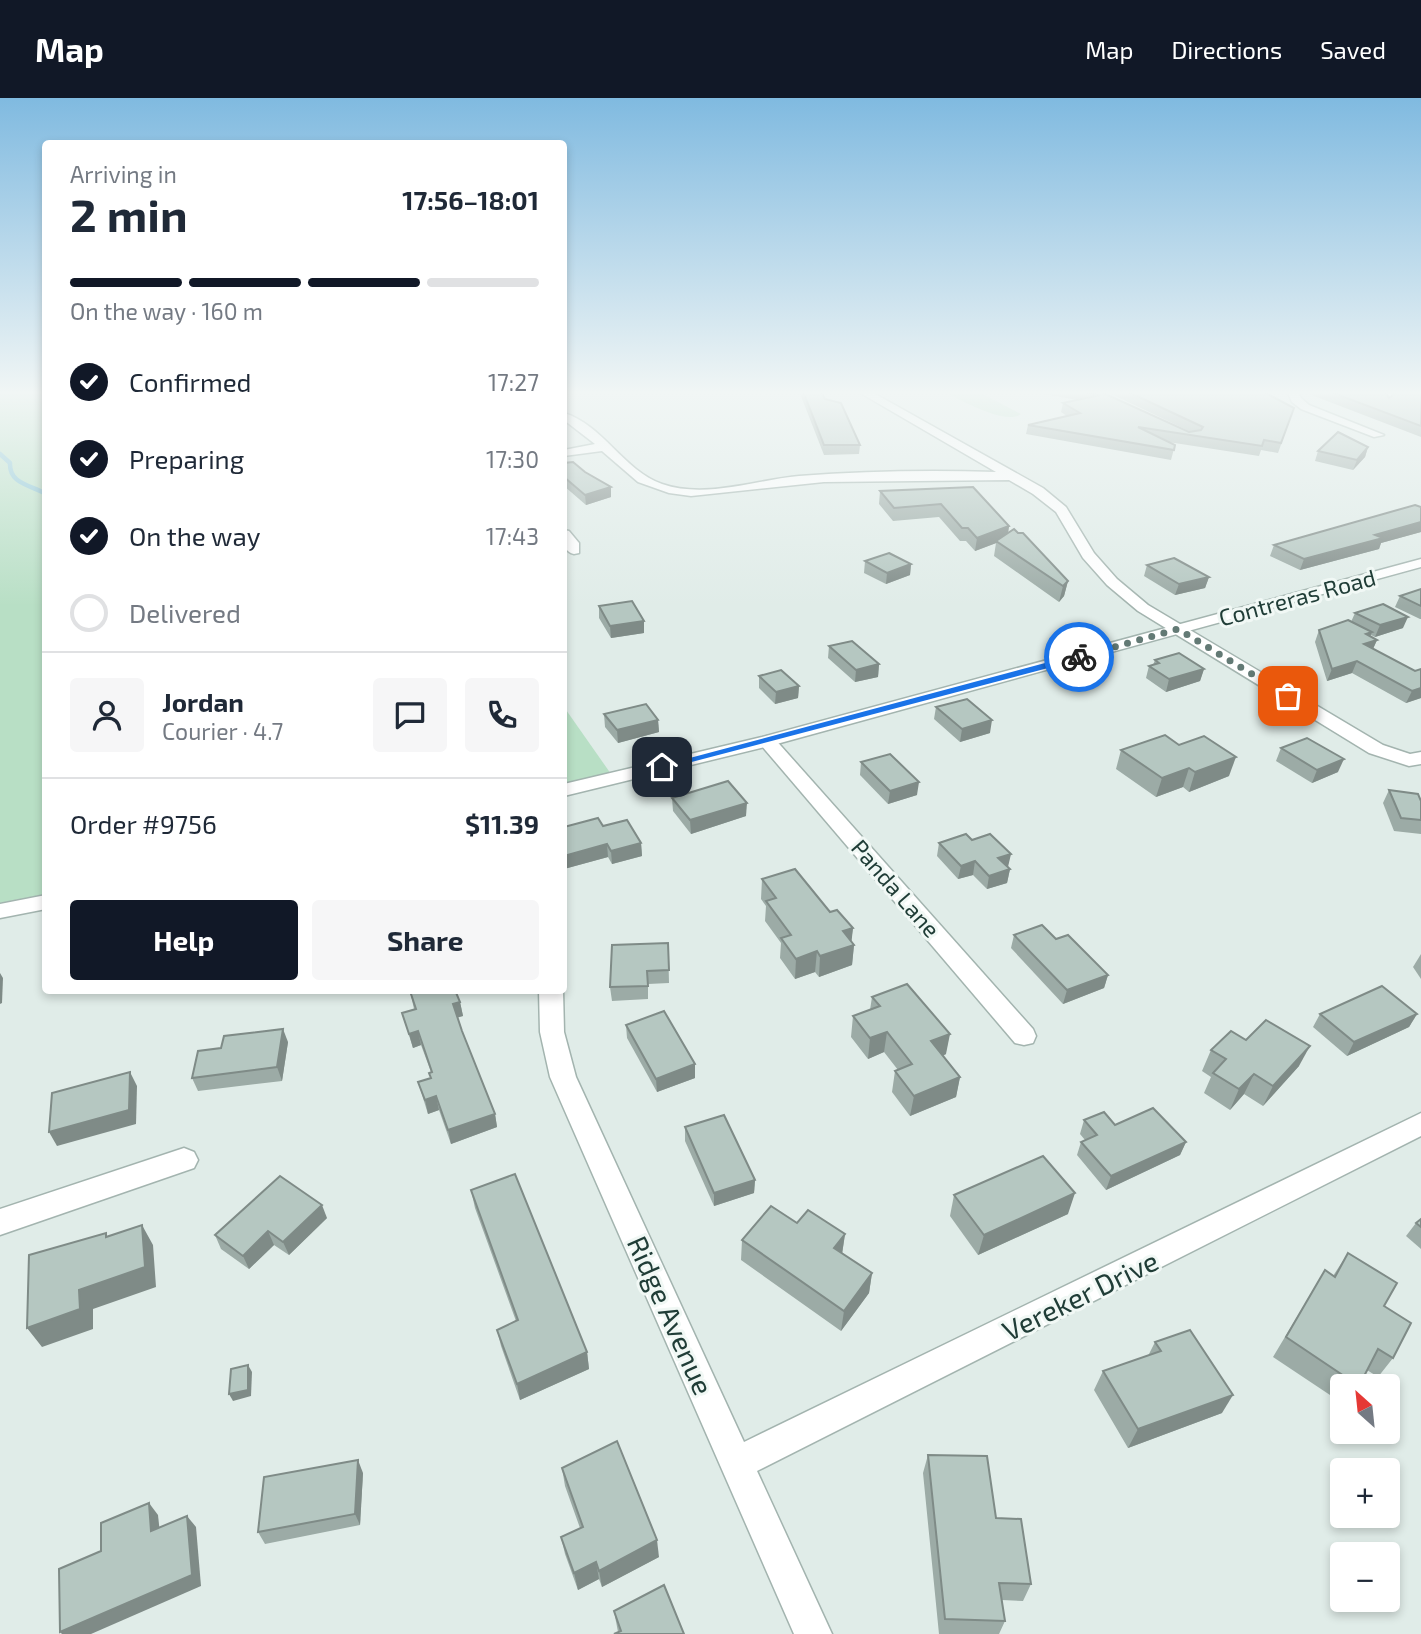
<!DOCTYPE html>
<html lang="en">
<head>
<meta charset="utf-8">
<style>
	body { margin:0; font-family:"Exo 2",sans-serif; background:#f6f6f7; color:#1f2937; height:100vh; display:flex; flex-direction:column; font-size:26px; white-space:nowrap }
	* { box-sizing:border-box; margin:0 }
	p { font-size:23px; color:#747a83 }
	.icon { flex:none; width:38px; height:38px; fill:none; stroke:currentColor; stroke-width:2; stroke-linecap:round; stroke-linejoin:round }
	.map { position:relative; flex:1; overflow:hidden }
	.panel { position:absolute; left:42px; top:42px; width:525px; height:854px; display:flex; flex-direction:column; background:#fff; border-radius:7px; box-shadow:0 4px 10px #0003 }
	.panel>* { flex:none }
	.needle { width:46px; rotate:333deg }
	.controls { position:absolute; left:1330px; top:1276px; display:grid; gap:14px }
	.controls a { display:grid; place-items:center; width:70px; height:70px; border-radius:7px; background:#fff; box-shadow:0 4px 10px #0003; font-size:35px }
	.pin { position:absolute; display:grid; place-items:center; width:60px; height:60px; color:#fff; margin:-30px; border-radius:14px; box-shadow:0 4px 10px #0006 }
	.courier { position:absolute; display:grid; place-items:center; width:70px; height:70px; margin:-35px; border:5px solid #1a73e8; border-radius:50%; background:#fff; color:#222; box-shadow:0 2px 9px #0007 }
	.overview em { font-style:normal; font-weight:700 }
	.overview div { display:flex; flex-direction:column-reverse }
	.overview { display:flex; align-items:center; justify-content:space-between; height:119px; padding:0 28px }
	h1 { font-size:46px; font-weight:700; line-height:52px }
	.bar { display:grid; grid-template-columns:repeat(4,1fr); gap:10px 7px; align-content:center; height:84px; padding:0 28px }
	.bar i { height:9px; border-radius:5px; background:#e0e1e3 }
	.bar .active { background:#111827 }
	.bar p { grid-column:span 4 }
	.line { display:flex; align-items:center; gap:18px; padding:0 28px; border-top:2px solid #e0e1e3 }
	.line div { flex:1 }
	.round { display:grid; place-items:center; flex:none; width:74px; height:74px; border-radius:7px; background:#f6f6f7 }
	ol { padding:0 28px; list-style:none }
	li { display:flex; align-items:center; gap:21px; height:77px }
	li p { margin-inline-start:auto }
	li .icon { padding:7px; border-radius:50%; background:#111827; color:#fff; stroke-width:4 }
	li:last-child { color:#747a83 }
	li i { width:38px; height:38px; border:4px solid #e0e1e3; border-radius:50% }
	.primary-button { display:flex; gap:14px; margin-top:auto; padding:14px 28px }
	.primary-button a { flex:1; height:80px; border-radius:7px; background:#111827; color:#fff; font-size:28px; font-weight:700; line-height:80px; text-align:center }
	.primary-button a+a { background:#f6f6f7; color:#1f2937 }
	header { display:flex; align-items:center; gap:42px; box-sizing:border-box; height:98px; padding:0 35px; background:#111827; color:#fff }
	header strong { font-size:33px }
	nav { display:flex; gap:38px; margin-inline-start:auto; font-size:24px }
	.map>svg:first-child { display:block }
</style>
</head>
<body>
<header>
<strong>Map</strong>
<nav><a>Map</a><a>Directions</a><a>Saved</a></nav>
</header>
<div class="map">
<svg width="1421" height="1536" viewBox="0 0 1421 1536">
	<rect width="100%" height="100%" fill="#e0ece8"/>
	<g fill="#b8dfc5">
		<polygon points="0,293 45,293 46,796 0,805"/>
		<path d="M942 293H977L1021 316C1006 328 959 301 942 293Z"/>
		<polygon points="564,609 611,676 564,686"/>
	</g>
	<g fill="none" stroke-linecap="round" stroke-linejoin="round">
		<path stroke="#85c3d4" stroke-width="4.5" d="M0 356 10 365C9 386 31 387 46 396"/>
		<g stroke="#a3b4af" stroke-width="3">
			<g id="minor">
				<path d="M857 293H870L1043 390 1066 409 1094 455 1117 481 1148 507 1383 647 1410 656 1421 654V666L1409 668 1369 655 1138 513 1107 487 1083 460 1056 414 1033 396 1009 382 824 384 691 398 669 395 638 384 602 353 564 358V352L595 346 564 322V315C603 327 623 372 662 386 706 401 755 382 799 378 864 373 930 372 996 374Z"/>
				<polygon points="1287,293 1297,293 1301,300 1309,307 1384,337 1374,339 1301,311 1292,304"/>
				<polygon points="1363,293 1421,295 1421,301 1368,296"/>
				<path d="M564 432 569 433 579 445V455L574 456C563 454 563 441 564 432Z"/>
				<polygon points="767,638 773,639 1033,931 1036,938 1033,945 1024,947 1015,945 761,647 758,643"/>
				<polygon points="539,892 563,892 564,934 576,979 744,1344 1421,1015 1421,1038 757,1373 832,1536 794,1536 550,979 540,934"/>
				<polygon points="184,1050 194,1054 198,1062 194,1070 0,1137 0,1111"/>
			</g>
		</g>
		<g stroke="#a3b4af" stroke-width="3">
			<g id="tertiary">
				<polygon points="1421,461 1421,469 773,647 564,698 564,686 762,639"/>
				<polygon points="46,797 46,811 0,820 0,806"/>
			</g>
		</g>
		<use href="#minor" fill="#fff" fill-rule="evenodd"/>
		<use href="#tertiary" fill="#fff" fill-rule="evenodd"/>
	</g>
	<g fill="#9caba6">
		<polygon points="799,293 821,293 825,301 860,347 859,356 824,357"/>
		<polygon points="1028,293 1099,293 1189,334 1191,334 1105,293 1262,293 1294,310 1278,355 1261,352 1259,358 1168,344 1175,347 1171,362 1026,336 1028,327 1067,318 1061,314 1063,305 1077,302"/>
		<polygon points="1301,293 1385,293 1389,300 1421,294 1421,339"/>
		<polygon points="1368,349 1365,359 1353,372 1315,363 1318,353"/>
		<polygon points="564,365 585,374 611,389 611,399 586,407 564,388"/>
		<polygon points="973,389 1009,428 1008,436 1068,483 1064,498 1059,504 994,458 996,445 975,453 966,443 960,443 939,419 893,423 879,406 880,393"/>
		<polygon points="1421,409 1421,434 1381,445 1379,451 1300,472 1270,458 1274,447"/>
		<polygon points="865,463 911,466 910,477 886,486 864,475"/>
		<polygon points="1147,467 1209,479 1205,490 1175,497 1144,478"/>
		<polygon points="1421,491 1421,521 1420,521 1395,509 1400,498"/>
		<polygon points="599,508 644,535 611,540 599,520"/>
		<polygon points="1355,515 1403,530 1375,539 1371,537 1370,538 1377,542 1373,551 1415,573 1421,571 1421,600 1406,605 1352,575 1327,583 1315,544 1319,532 1351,524"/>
		<polygon points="829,548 879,566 878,579 855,584 828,560"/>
		<polygon points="1155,562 1204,571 1200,583 1166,594 1146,580 1149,568 1153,567"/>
		<polygon points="759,578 799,588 798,600 775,606 759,590"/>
		<polygon points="936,609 990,635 960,644 934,621"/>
		<polygon points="604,616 658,622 659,634 618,645 605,629"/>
		<polygon points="1179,647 1229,678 1189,694 1183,689 1156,699 1116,671 1121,652"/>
		<polygon points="1281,650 1338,674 1312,685 1276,663"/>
		<polygon points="861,664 917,697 888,706 860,677"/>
		<polygon points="1389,692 1421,703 1421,736 1394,733 1383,705"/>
		<polygon points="672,700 746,718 691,736 673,713"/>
		<polygon points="603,728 641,745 642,758 612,766 608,759 564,771 564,729"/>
		<polygon points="972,742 1010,771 1007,785 987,791 973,777 958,781 937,758 939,745"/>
		<polygon points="762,781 830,814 853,830 851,843 854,847 852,867 819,879 815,874 795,881 780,860 781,845 765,823 766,808 761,801"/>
		<polygon points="1014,837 1056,841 1108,877 1104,890 1063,906 1011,850"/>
		<polygon points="668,845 669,885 648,886 648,901 612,903 610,889"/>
		<polygon points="1421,856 1421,881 1413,869"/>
		<polygon points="410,893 460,904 463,918 457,919 462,933 495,1016 497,1029 451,1046 439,1012 428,1016 418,984 430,980 431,974 421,947 413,950 402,915 414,911"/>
		<polygon points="872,899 946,956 943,958 960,979 956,999 910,1018 892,994 895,973 898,972 884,954 868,961 851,939 853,918 870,912"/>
		<polygon points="1320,916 1417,916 1409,929 1347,958 1313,929"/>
		<polygon points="626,927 695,980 657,994 627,940"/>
		<polygon points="1246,942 1299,968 1263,1008 1244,996 1230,1012 1204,995 1211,979 1202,973 1211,952"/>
		<polygon points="288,944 282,983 198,993 192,980"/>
		<polygon points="1084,1022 1115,1027 1186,1044 1180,1057 1106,1092 1077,1057 1081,1044 1085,1042 1080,1036"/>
		<polygon points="685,1029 755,1082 754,1095 714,1108 685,1043"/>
		<polygon points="471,1092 587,1254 589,1271 520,1302 501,1248 497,1232 516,1223 475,1110"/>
		<polygon points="954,1097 1068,1116 978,1157 950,1118"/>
		<polygon points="327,1120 289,1157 274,1147 249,1171 221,1151 215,1137"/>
		<polygon points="1421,1121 1421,1151 1406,1138 1416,1125"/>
		<polygon points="797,1125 845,1136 842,1156 872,1175 869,1195 841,1233 741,1162 742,1142"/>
		<polygon points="1348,1155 1384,1208 1393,1260 1378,1279 1367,1272 1359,1288 1342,1288 1342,1305 1273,1259 1325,1172 1333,1178"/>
		<polygon points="1155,1244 1222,1315 1128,1350 1094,1292 1103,1273 1148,1258"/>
		<polygon points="928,1357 996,1420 1031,1486 1023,1503 1002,1502 1005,1523 999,1536 939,1536 923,1375"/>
		<polygon points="562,1370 659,1459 602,1489 599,1481 578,1492 565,1456 561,1439 580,1430 565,1388"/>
		<polygon points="363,1375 360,1427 265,1446 258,1434"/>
		<polygon points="614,1513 684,1536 618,1534"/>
	</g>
	<g fill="#7f8b87">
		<polygon points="1368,349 1365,359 1353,372 1357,362"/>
		<polygon points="611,389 611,399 586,407 585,397"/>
		<polygon points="1421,424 1421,434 1381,445 1379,451 1300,472 1304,461 1375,437"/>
		<polygon points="1009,428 1007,441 975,453 977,440"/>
		<polygon points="911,466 910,477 886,486 887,475"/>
		<polygon points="1209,479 1205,490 1175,497 1179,486"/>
		<polygon points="1068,483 1064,498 1059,504 1063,488"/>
		<polygon points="1408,519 1403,530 1375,539 1380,527"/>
		<polygon points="644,523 644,535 611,540 610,528"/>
		<polygon points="1372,534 1367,545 1377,542 1372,553 1359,558 1366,536"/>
		<polygon points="1357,563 1352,575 1327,583 1332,571"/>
		<polygon points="879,566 878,579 855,584 856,572"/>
		<polygon points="1204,571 1200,583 1166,594 1169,581"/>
		<polygon points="799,588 798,600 775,606 776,594"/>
		<polygon points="1421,590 1421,600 1406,605 1412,593"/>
		<polygon points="658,622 659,634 618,645 617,632"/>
		<polygon points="992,622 990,635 960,644 962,631"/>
		<polygon points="1236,659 1229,678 1189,694 1195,674"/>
		<polygon points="1344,661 1338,674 1312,685 1317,672"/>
		<polygon points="1189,670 1183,689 1156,699 1162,680"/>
		<polygon points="919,684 917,697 888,706 890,693"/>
		<polygon points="747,705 746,718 691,736 690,722"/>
		<polygon points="641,745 642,758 612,766 611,753"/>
		<polygon points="607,746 608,759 564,771 564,758"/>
		<polygon points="1011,756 1008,769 998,760"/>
		<polygon points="975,763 973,777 958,781 961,768"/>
		<polygon points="1010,771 1007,785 987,791 989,778"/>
		<polygon points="853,830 851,848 854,847 852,867 819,879 820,858 843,833"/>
		<polygon points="817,853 815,874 795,881 796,861"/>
		<polygon points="0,875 3,880 2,905 0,906"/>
		<polygon points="1108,877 1104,890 1063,906 1067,892"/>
		<polygon points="460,904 463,918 456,920 453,906"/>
		<polygon points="1417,916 1409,929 1347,958 1354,944"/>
		<polygon points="283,931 288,944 282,983 277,969"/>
		<polygon points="418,933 421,947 413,950 409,936"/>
		<polygon points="887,934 884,954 868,961 870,940"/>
		<polygon points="950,936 946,956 927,964 931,943"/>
		<polygon points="1310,948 1299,968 1263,1008 1273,988"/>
		<polygon points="695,966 695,980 657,994 656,981"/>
		<polygon points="130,974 137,988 136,1026 57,1048 49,1034"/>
		<polygon points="1254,976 1244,996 1230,1012 1239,991"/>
		<polygon points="960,979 956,999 910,1018 914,998"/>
		<polygon points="436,998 439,1012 428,1016 425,1002"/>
		<polygon points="495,1016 497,1029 451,1046 448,1032"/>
		<polygon points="1186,1044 1180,1057 1106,1092 1111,1078"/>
		<polygon points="755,1082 754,1095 714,1108 714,1095"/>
		<polygon points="1075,1095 1068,1116 978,1157 984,1137"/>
		<polygon points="322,1107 327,1120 289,1157 283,1144"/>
		<polygon points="142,1127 153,1147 156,1189 93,1211 93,1231 42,1249 27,1230 79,1192"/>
		<polygon points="268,1133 274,1147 249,1171 243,1158"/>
		<polygon points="845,1136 842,1156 834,1150"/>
		<polygon points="872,1175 869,1195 841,1233 844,1213"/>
		<polygon points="587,1254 589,1271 520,1302 517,1286"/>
		<polygon points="248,1267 252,1274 251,1298 233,1303 229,1296"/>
		<polygon points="1233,1297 1222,1315 1128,1350 1138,1331"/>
		<polygon points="358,1362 363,1375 360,1427 355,1416"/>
		<polygon points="149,1405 158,1417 161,1445 151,1433"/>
		<polygon points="187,1418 196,1429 201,1488 91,1536 62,1536 60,1534"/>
		<polygon points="657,1442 659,1459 602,1489 599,1473"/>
		<polygon points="596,1464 599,1481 578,1492 574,1475"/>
	</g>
	<g fill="#b5c7c1" stroke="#7f8b87" stroke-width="2">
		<polygon points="803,293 821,293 825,301 841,305 860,347 824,347"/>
		<polygon points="1080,293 1099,293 1189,334 1201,332 1203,329 1126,293 1262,293 1294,310 1281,345 1264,342 1262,348 1138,329 1175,347 1174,352 1028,327 1080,315 1063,305 1100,297"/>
		<polygon points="1328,293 1385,293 1389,300 1398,293 1421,294 1421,328"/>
		<polygon points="1338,334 1368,349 1357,362 1318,353"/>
		<polygon points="573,364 585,374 611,389 585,397 564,379 564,365"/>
		<polygon points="973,389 1009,428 977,440 968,430 962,430 941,406 894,410 880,393"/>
		<polygon points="1415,407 1421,409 1421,424 1375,437 1383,440 1304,461 1274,447"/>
		<polygon points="1014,431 1018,435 1023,435 1068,483 1063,488 996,443"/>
		<polygon points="889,455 911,466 887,475 865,463"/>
		<polygon points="1174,460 1209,479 1179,486 1147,467"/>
		<polygon points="1421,491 1421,508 1400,498"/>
		<polygon points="632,503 644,523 610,528 599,508"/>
		<polygon points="1383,506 1408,519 1380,527 1355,515"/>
		<polygon points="1348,522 1372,534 1366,536 1377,542 1364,546 1415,573 1421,571 1421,590 1412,593 1357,563 1332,571 1319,532"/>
		<polygon points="852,543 879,566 856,572 829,548"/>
		<polygon points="1179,555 1204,571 1169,581 1149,568 1159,565 1155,562"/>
		<polygon points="781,572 799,588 776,594 759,578"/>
		<polygon points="967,601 992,622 962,631 936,609"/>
		<polygon points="646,606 658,622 617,632 604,616"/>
		<polygon points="1165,637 1179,647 1204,638 1236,659 1195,674 1189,670 1162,680 1121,652"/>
		<polygon points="1307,640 1344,661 1317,672 1281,650"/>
		<polygon points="890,656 919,684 890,693 861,664"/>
		<polygon points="728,683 747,705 690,722 672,700"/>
		<polygon points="1389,692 1418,696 1421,703 1421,722 1401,720"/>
		<polygon points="598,720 603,728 627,722 641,745 611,753 607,746 564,758 564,729"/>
		<polygon points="966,736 972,742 990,736 1011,756 998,760 1010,771 989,778 975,763 961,768 939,745"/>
		<polygon points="795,771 830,814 837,812 853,830 843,833 854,847 820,858 817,853 796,861 781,840 791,837 766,803 776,800 762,781"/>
		<polygon points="1042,827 1056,841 1068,837 1108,877 1067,892 1014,837"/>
		<polygon points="668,845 669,872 647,873 648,888 610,889 612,847"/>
		<polygon points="907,886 950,936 931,943 960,979 914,998 895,973 912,966 887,934 870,940 853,918 880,908 872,899"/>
		<polygon points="1382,888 1417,916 1354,944 1320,916"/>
		<polygon points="413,892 455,892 460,904 453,906 462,933 495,1016 448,1032 436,998 425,1002 418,984 431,980 429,975 432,974 418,933 409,936 402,915 416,911 410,893"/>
		<polygon points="664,913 695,966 656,981 626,927"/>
		<polygon points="1266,922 1310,948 1273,988 1254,976 1239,991 1213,975 1226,961 1211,952 1231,933 1246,942"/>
		<polygon points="283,931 277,969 192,980 198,953 221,950 224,938"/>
		<polygon points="130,974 129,1012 49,1034 52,995"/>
		<polygon points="1153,1010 1186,1044 1111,1078 1081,1044 1097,1037 1084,1022 1104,1014 1115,1027"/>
		<polygon points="724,1017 755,1082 714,1095 685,1029"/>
		<polygon points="1043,1058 1075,1095 984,1137 954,1097"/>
		<polygon points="515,1076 587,1254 517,1286 497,1232 518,1222 471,1092"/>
		<polygon points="280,1078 322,1107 283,1144 268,1133 243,1158 215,1137"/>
		<polygon points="771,1108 797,1125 808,1112 845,1136 834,1150 872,1175 844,1213 742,1142"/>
		<polygon points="1421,1121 1421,1129 1416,1125"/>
		<polygon points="142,1127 145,1169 79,1192 80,1211 27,1230 29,1157 106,1135 106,1139"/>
		<polygon points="1348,1155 1397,1185 1384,1208 1411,1225 1393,1260 1378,1251 1359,1288 1286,1239 1325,1172 1335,1179"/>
		<polygon points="1190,1232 1233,1297 1138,1331 1103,1273 1161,1253 1155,1244"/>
		<polygon points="248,1267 248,1292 229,1296 231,1271"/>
		<polygon points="617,1343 657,1442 599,1473 596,1464 574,1475 561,1439 583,1429 562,1370"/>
		<polygon points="928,1357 987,1358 996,1420 1021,1421 1031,1486 999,1485 1005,1523 945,1521"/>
		<polygon points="358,1362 355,1416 258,1434 264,1379"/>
		<polygon points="149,1405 151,1433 187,1418 192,1477 60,1534 59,1471 101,1453 101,1425"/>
		<polygon points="664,1487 684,1536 614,1536 621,1533 614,1513"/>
	</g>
	<linearGradient id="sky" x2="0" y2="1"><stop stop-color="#80bae0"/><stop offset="0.58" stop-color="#f1f6f5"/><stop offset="1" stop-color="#f1f6f5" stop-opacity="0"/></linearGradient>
	<rect width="1421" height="508" fill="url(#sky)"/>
	<polygon fill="#1a73e8" points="1079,556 1082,557 1082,561 665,671 656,669"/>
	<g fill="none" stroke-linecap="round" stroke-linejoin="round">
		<polyline stroke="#637a75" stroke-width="7" stroke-dasharray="0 12.6" points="1079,559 1178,531 1288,598"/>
	</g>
	<g text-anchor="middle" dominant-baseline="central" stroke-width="6" stroke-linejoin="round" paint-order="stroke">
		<g font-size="23" fill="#203d37" stroke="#f1f8f5">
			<text transform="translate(1297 499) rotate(-15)">Contreras Road</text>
			<text transform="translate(896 790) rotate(49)">Panda Lane</text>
		</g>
		<g font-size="28" fill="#203d37" stroke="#f1f8f5">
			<text transform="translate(1080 1197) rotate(-26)">Vereker Drive</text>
			<text transform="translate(671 1217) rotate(66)">Ridge Avenue</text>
		</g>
	</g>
</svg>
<div class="controls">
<a><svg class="needle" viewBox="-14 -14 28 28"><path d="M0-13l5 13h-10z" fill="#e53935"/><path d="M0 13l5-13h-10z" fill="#747a83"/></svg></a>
<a>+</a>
<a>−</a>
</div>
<div class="pin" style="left:1288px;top:598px;background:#ea580c"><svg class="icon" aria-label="bag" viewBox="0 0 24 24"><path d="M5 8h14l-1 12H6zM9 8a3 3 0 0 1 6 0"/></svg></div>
<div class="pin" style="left:662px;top:669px;background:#1f2937"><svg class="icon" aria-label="home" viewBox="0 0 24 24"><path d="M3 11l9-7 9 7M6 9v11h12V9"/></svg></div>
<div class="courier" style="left:1079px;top:559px"><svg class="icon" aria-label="bike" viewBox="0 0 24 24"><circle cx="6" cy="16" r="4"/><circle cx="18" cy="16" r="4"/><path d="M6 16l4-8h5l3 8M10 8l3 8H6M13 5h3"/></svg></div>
<section class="panel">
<div class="overview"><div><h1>2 min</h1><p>Arriving in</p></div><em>17:56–18:01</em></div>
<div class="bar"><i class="active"></i><i class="active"></i><i class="active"></i><i></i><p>On the way · 160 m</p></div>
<ol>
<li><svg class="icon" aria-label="check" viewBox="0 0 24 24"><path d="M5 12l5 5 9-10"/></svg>Confirmed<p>17:27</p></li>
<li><svg class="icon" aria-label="check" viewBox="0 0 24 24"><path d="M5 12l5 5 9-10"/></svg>Preparing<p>17:30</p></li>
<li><svg class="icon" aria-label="check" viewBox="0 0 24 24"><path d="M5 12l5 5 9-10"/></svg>On the way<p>17:43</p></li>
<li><i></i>Delivered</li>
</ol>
<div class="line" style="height:126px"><a class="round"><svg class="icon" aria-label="person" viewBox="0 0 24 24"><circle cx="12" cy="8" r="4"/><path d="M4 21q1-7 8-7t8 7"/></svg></a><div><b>Jordan</b><p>Courier · 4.7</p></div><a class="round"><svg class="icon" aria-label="chat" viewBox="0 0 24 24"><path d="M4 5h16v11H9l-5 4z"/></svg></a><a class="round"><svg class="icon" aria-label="phone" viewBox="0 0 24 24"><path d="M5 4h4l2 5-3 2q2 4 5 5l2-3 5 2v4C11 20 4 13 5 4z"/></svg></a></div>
<div class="line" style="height:91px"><div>Order #9756</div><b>$11.39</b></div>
<div class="primary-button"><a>Help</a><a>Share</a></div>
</section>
</div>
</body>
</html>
